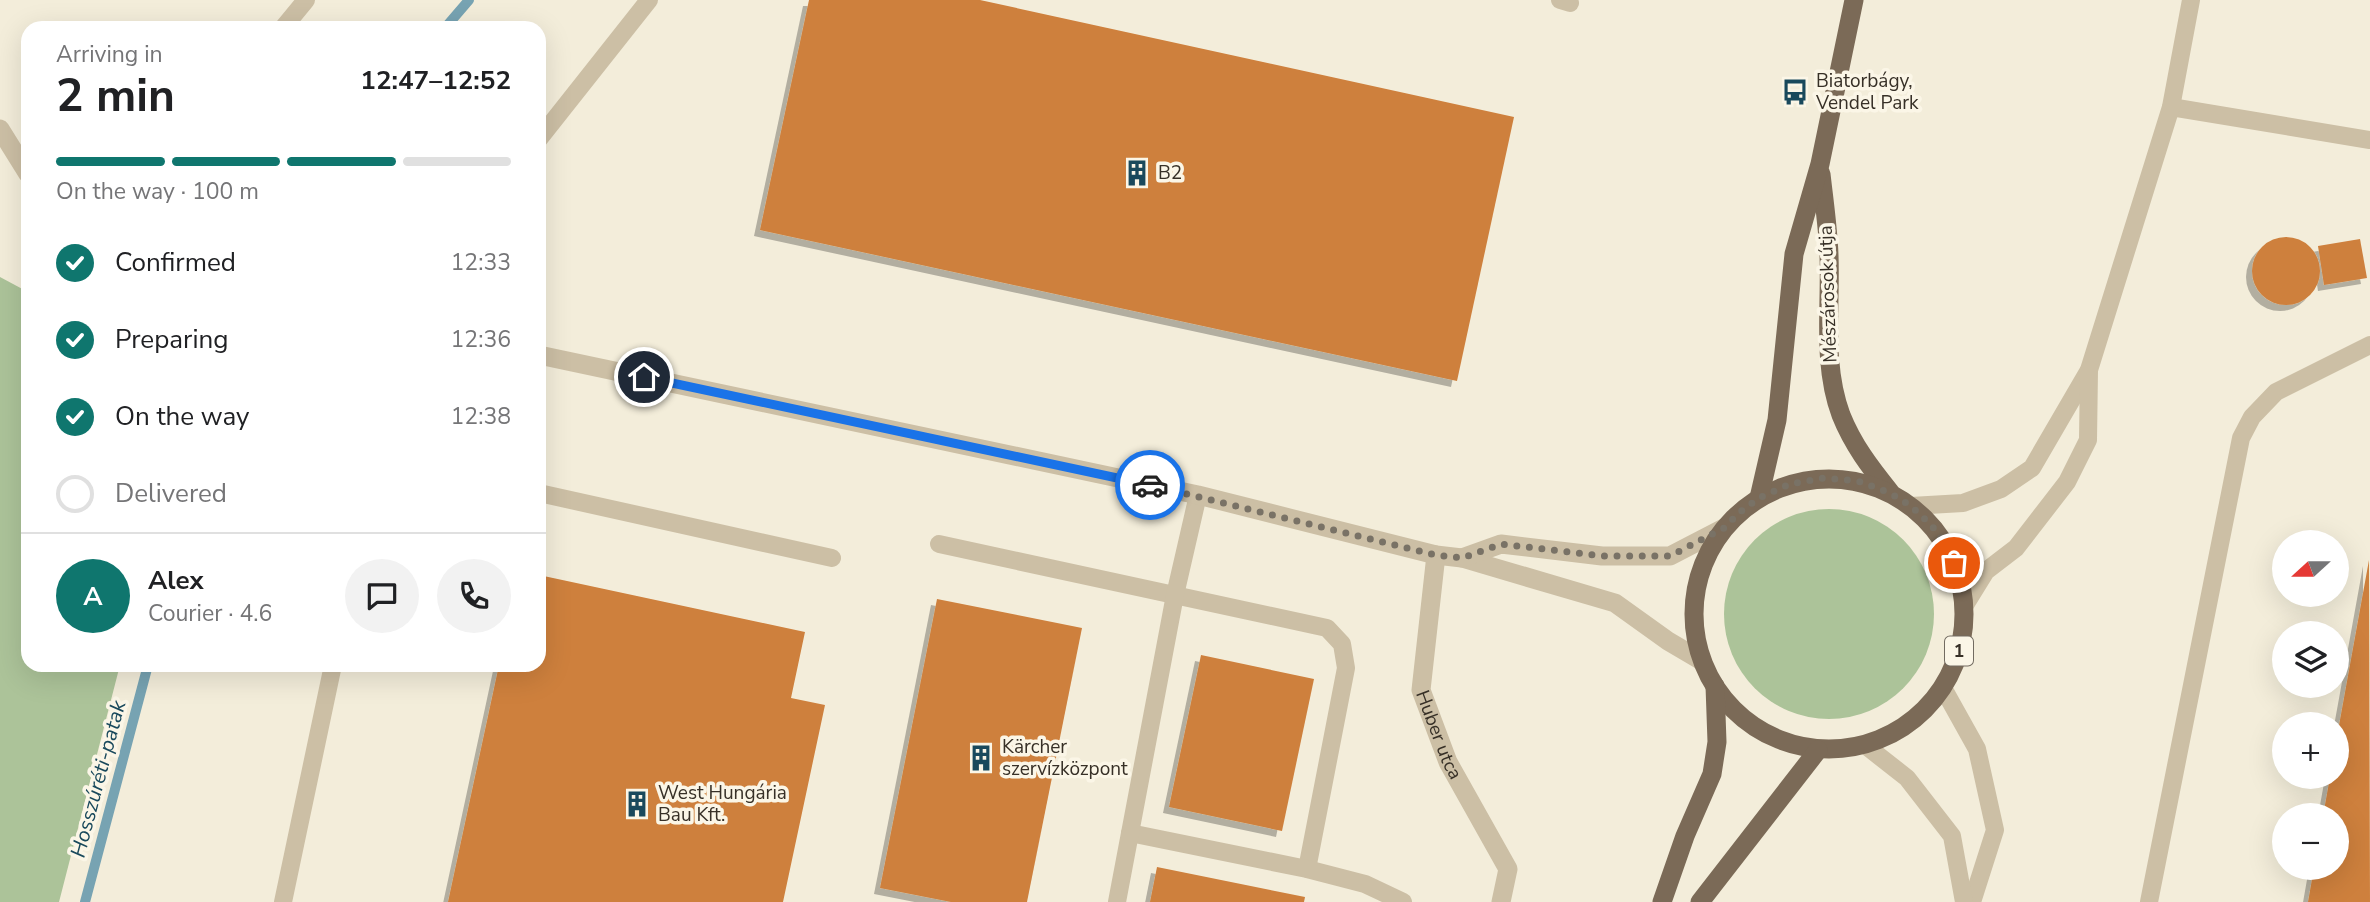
<!DOCTYPE html>
<html lang="en">
<head>
<meta charset="utf-8">
<style>
	body { margin:0; font-family:"Nunito Sans",sans-serif; background:#f2f2f2; color:#202124; height:100vh; display:flex; flex-direction:column; font-size:26px; white-space:nowrap }
	* { box-sizing:border-box; margin:0 }
	p { font-size:23px; color:#757577 }
	.icon { flex:none; width:38px; height:38px; fill:none; stroke:currentColor; stroke-width:2; stroke-linecap:round; stroke-linejoin:round }
	.map { position:relative; flex:1; overflow:hidden }
	.details { position:absolute; left:21px; top:21px; width:525px; height:651px; display:flex; flex-direction:column; background:#fff; border-radius:21px; box-shadow:0 7px 28px #0002 }
	.details>* { flex:none }
	.needle { width:46px; rotate:249deg }
	.controls { position:absolute; left:2272px; top:530px; display:grid; gap:14px }
	.controls a { display:grid; place-items:center; width:77px; height:77px; border-radius:50%; background:#fff; box-shadow:0 7px 28px #0002; font-size:35px }
	.pin { position:absolute; display:grid; place-items:center; width:60px; height:60px; color:#fff; margin:-30px; border:4px solid #fff; border-radius:50%; box-shadow:0 2px 7px #0007 }
	.courier { position:absolute; display:grid; place-items:center; width:70px; height:70px; margin:-35px; border:5px solid #1a73e8; border-radius:50%; background:#fff; color:#222; box-shadow:0 2px 9px #0007 }
	.head em { font-style:normal; font-weight:700 }
	.head div { display:flex; flex-direction:column-reverse }
	.head { display:flex; align-items:center; justify-content:space-between; height:119px; padding:0 35px }
	h1 { font-size:46px; font-weight:700; line-height:52px }
	.bar { display:grid; grid-template-columns:repeat(4,1fr); gap:10px 7px; align-content:center; height:84px; padding:0 35px }
	.bar i { height:9px; border-radius:5px; background:#e0e0e0 }
	.bar .active { background:#0f766e }
	.bar p { grid-column:span 4 }
	.line { display:flex; align-items:center; gap:18px; padding:0 35px; border-top:2px solid #e0e0e0 }
	.line div { flex:1 }
	.round { display:grid; place-items:center; flex:none; width:74px; height:74px; border-radius:37px; background:#f2f2f2 }
	ol { padding:0 35px; list-style:none }
	li { display:flex; align-items:center; gap:21px; height:77px }
	li p { margin-inline-start:auto }
	li .icon { padding:7px; border-radius:50%; background:#0f766e; color:#fff; stroke-width:4 }
	li:last-child { color:#757577 }
	li i { width:38px; height:38px; border:4px solid #e0e0e0; border-radius:50% }
	.map>svg:first-child { display:block }
</style>
</head>
<body>
<div class="map">
<svg width="2370" height="902" viewBox="0 0 2370 902">
	<defs>
		<filter id="shadow"><feDropShadow dx="-6" dy="6" stdDeviation="0" flood-color="#0004"/></filter>
	</defs>
	<rect width="100%" height="100%" fill="#f3edda"/>
	<g fill="#acc399">
		<polygon points="0,277 28,292 28,665 120,665 59,902 0,902"/>
		<circle cx="1829" cy="614" r="105"/>
	</g>
	<g fill="none" stroke-linecap="round" stroke-linejoin="round">
		<g stroke="#77a3b2" stroke-width="10">
			<polyline points="445,28 469,0"/>
			<polyline points="85,902 148,665"/>
		</g>
	</g>
	<g fill="#ce803d" filter="url(#shadow)">
		<polygon points="809,0 980,0 1514,117 1457,381 760,230"/>
		<circle cx="2286" cy="271" r="34"/>
		<polygon points="2360,239 2367,278 2324,285 2318,246"/>
		<polygon points="2369,560 2370,902 2308,902 2314,868 2336,868 2336,816 2323,816 2330,777 2336,777 2336,742"/>
		<polygon points="539,575 805,632 791,698 825,705 783,902 448,902 499,665 539,665"/>
		<polygon points="937,599 1082,628 1027,902 951,902 880,888"/>
		<polygon points="1201,655 1314,679 1282,831 1169,807"/>
		<polygon points="1157,867 1305,897 1304,902 1150,902"/>
	</g>
	<g fill="none" stroke-linecap="round" stroke-linejoin="round">
		<g stroke="#ccbfa5" stroke-width="18">
			<polyline points="1560,0 1570,3"/>
			<polyline points="283,28 306,0"/>
			<polyline points="2171,107 2370,140"/>
			<polyline points="539,139 649,0"/>
			<polyline points="539,493 832,558"/>
			<polyline points="1911,506 1963,503 2001,489 2032,468 2089,370 2171,107 2191,0"/>
			<polyline points="939,544 1327,628 1342,644 1346,668 1307,869"/>
			<polyline points="1965,605 1986,571 2016,548 2067,482 2088,440 2089,370"/>
			<polyline points="1943,688 1977,749 1995,830 1972,902"/>
			<polyline points="1865,745 1907,778 1952,836 1964,902"/>
			<polyline points="1130,833 1307,869 1365,884 1403,902"/>
			<polyline points="283,902 333,665"/>
			<polyline points="1117,902 1175,595 1198,495"/>
			<polyline points="2149,902 2241,438 2252,417 2276,392 2370,345"/>
		</g>
		<g stroke="#ccbfa5" stroke-width="19">
			<polyline points="0,129 28,174"/>
			<polyline points="539,355 1198,495 1436,555 1462,558 1615,603 1668,641 1702,661"/>
			<path id="s1" d="M1436 555 1421 690 1448 762 1508 869 1501 902"/>
			<polyline points="1462,558 1501,544 1602,556 1670,556 1724,528"/>
		</g>
		<g stroke="#7b6a57" stroke-width="19">
			<path d="M1821 174C1824 201 1828 228 1829 255 1831 308 1822 364 1841 415 1853 445 1870 467 1890 492"/>
			<circle cx="1829" cy="614" r="135"/>
			<polyline points="1759,498 1777,420 1794,254 1820,164 1854,0"/>
			<polyline points="1662,902 1685,836 1712,774 1717,742 1715,686"/>
			<polyline points="1700,902 1818,750"/>
		</g>
	</g>
	<g fill="none" stroke-linecap="round" stroke-linejoin="round">
		<polyline stroke="#797266" stroke-width="7" stroke-dasharray="0 12.6" points="1150,485 1436,555 1462,558 1501,544 1602,556 1670,556 1724,528 1740,512 1759,498 1790,484 1824,478 1858,481 1890,493 1911,506 1932,526 1949,550 1954,563"/>
		<polyline stroke="#1a73e8" stroke-width="9" points="644,377 1150,485"/>
	</g>
	<defs>
		<g id="bus-bare" transform="scale(2.1)"><path d="M-5-6H5V4H4V6H2V4H-2V6H-4V4H-5ZM-3.5-4V0h7V-4ZM-3.5 1.2v1.5H-2V1.2ZM2 1.2v1.5H3.5V1.2Z" fill="#19495c" stroke="#fbf6e7" stroke-width="2.5" paint-order="stroke"/></g>
		<g id="building-bare" transform="scale(2.1)"><path d="M-4-6H4V6H1V3H-1V6H-4ZM-2.5-4.3h1.7v1.8h-1.7ZM.8-4.3h1.7v1.8H.8ZM-2.5-1h1.7V.8h-1.7ZM.8-1h1.7V.8H.8Z" fill="#19495c" stroke="#fbf6e7" stroke-width="2.5" paint-order="stroke"/></g>
	</defs>
	<g fill-rule="evenodd">
		<use href="#bus-bare" x="1795" y="92"/>
		<use href="#building-bare" x="1137" y="173"/>
		<use href="#building-bare" x="981" y="758"/>
		<use href="#building-bare" x="637" y="804"/>
	</g>
	<g text-anchor="middle" dominant-baseline="central" stroke-width="7" stroke-linejoin="round" paint-order="stroke">
		<rect fill="#fbf6e7" stroke="#726b61" stroke-width="2" x="1945" y="636.5" width="28" height="29" rx="5"/>
		<g font-size="18" font-weight="bold" fill="#373027">
			<text x="1959" y="651">1</text>
		</g>
		<g font-size="19" fill="#373027" stroke="#fbf6e7" text-anchor="start">
			<text x="1816" y="81">Biatorbágy,<tspan x="1816" dy="22">Vendel Park</tspan></text>
			<text x="1158" y="173">B2</text>
			<text x="1002" y="747">Kärcher<tspan x="1002" dy="22">szervízközpont</tspan></text>
			<text x="658" y="793">West Hungária<tspan x="658" dy="22">Bau Kft.</tspan></text>
		</g>
		<g font-size="19" fill="#373027" stroke="#fbf6e7">
			<text transform="translate(1828 294) rotate(-92)">Mészárosok útja</text>
			<text stroke="none"><textPath href="#s1" startOffset="184">Huber utca</textPath></text>
		</g>
		<g font-size="21" font-style="italic" fill="#19495c" stroke="#fbf6e7">
			<text transform="translate(98 779) rotate(-75)">Hosszúréti-patak</text>
		</g>
	</g>
</svg>
<div class="controls">
<a><svg class="needle" viewBox="-14 -14 28 28"><path d="M0-13l5 13h-10z" fill="#e53935"/><path d="M0 13l5-13h-10z" fill="#757577"/></svg></a>
<a><svg class="icon" aria-label="layers" viewBox="0 0 24 24"><path d="M12 4l9 5-9 5-9-5zM3 14l9 5 9-5"/></svg></a>
<a>+</a>
<a>−</a>
</div>
<div class="pin" style="left:1954px;top:563px;background:#ea580c"><svg class="icon" aria-label="bag" viewBox="0 0 24 24"><path d="M5 8h14l-1 12H6zM9 8a3 3 0 0 1 6 0"/></svg></div>
<div class="pin" style="left:644px;top:377px;background:#1f2937"><svg class="icon" aria-label="home" viewBox="0 0 24 24"><path d="M3 11l9-7 9 7M6 9v11h12V9"/></svg></div>
<div class="courier" style="left:1150px;top:485px"><svg class="icon" aria-label="car" viewBox="0 0 24 24"><path d="M5 17H2v-5l4-1 3-4h7l3 4 3 1v5h-3M9 17h6M6 11h13"/><circle cx="7" cy="17" r="2"/><circle cx="17" cy="17" r="2"/></svg></div>
<section class="details">
<div class="head"><div><h1>2 min</h1><p>Arriving in</p></div><em>12:47–12:52</em></div>
<div class="bar"><i class="active"></i><i class="active"></i><i class="active"></i><i></i><p>On the way · 100 m</p></div>
<ol>
<li><svg class="icon" aria-label="check" viewBox="0 0 24 24"><path d="M5 12l5 5 9-10"/></svg>Confirmed<p>12:33</p></li>
<li><svg class="icon" aria-label="check" viewBox="0 0 24 24"><path d="M5 12l5 5 9-10"/></svg>Preparing<p>12:36</p></li>
<li><svg class="icon" aria-label="check" viewBox="0 0 24 24"><path d="M5 12l5 5 9-10"/></svg>On the way<p>12:38</p></li>
<li><i></i>Delivered</li>
</ol>
<div class="line" style="height:126px"><b class="round" style="background:#0f766e;color:#fff">A</b><div><b>Alex</b><p>Courier · 4.6</p></div><a class="round"><svg class="icon" aria-label="chat" viewBox="0 0 24 24"><path d="M4 5h16v11H9l-5 4z"/></svg></a><a class="round"><svg class="icon" aria-label="phone" viewBox="0 0 24 24"><path d="M5 4h4l2 5-3 2q2 4 5 5l2-3 5 2v4C11 20 4 13 5 4z"/></svg></a></div>
</section>
</div>
</body>
</html>
